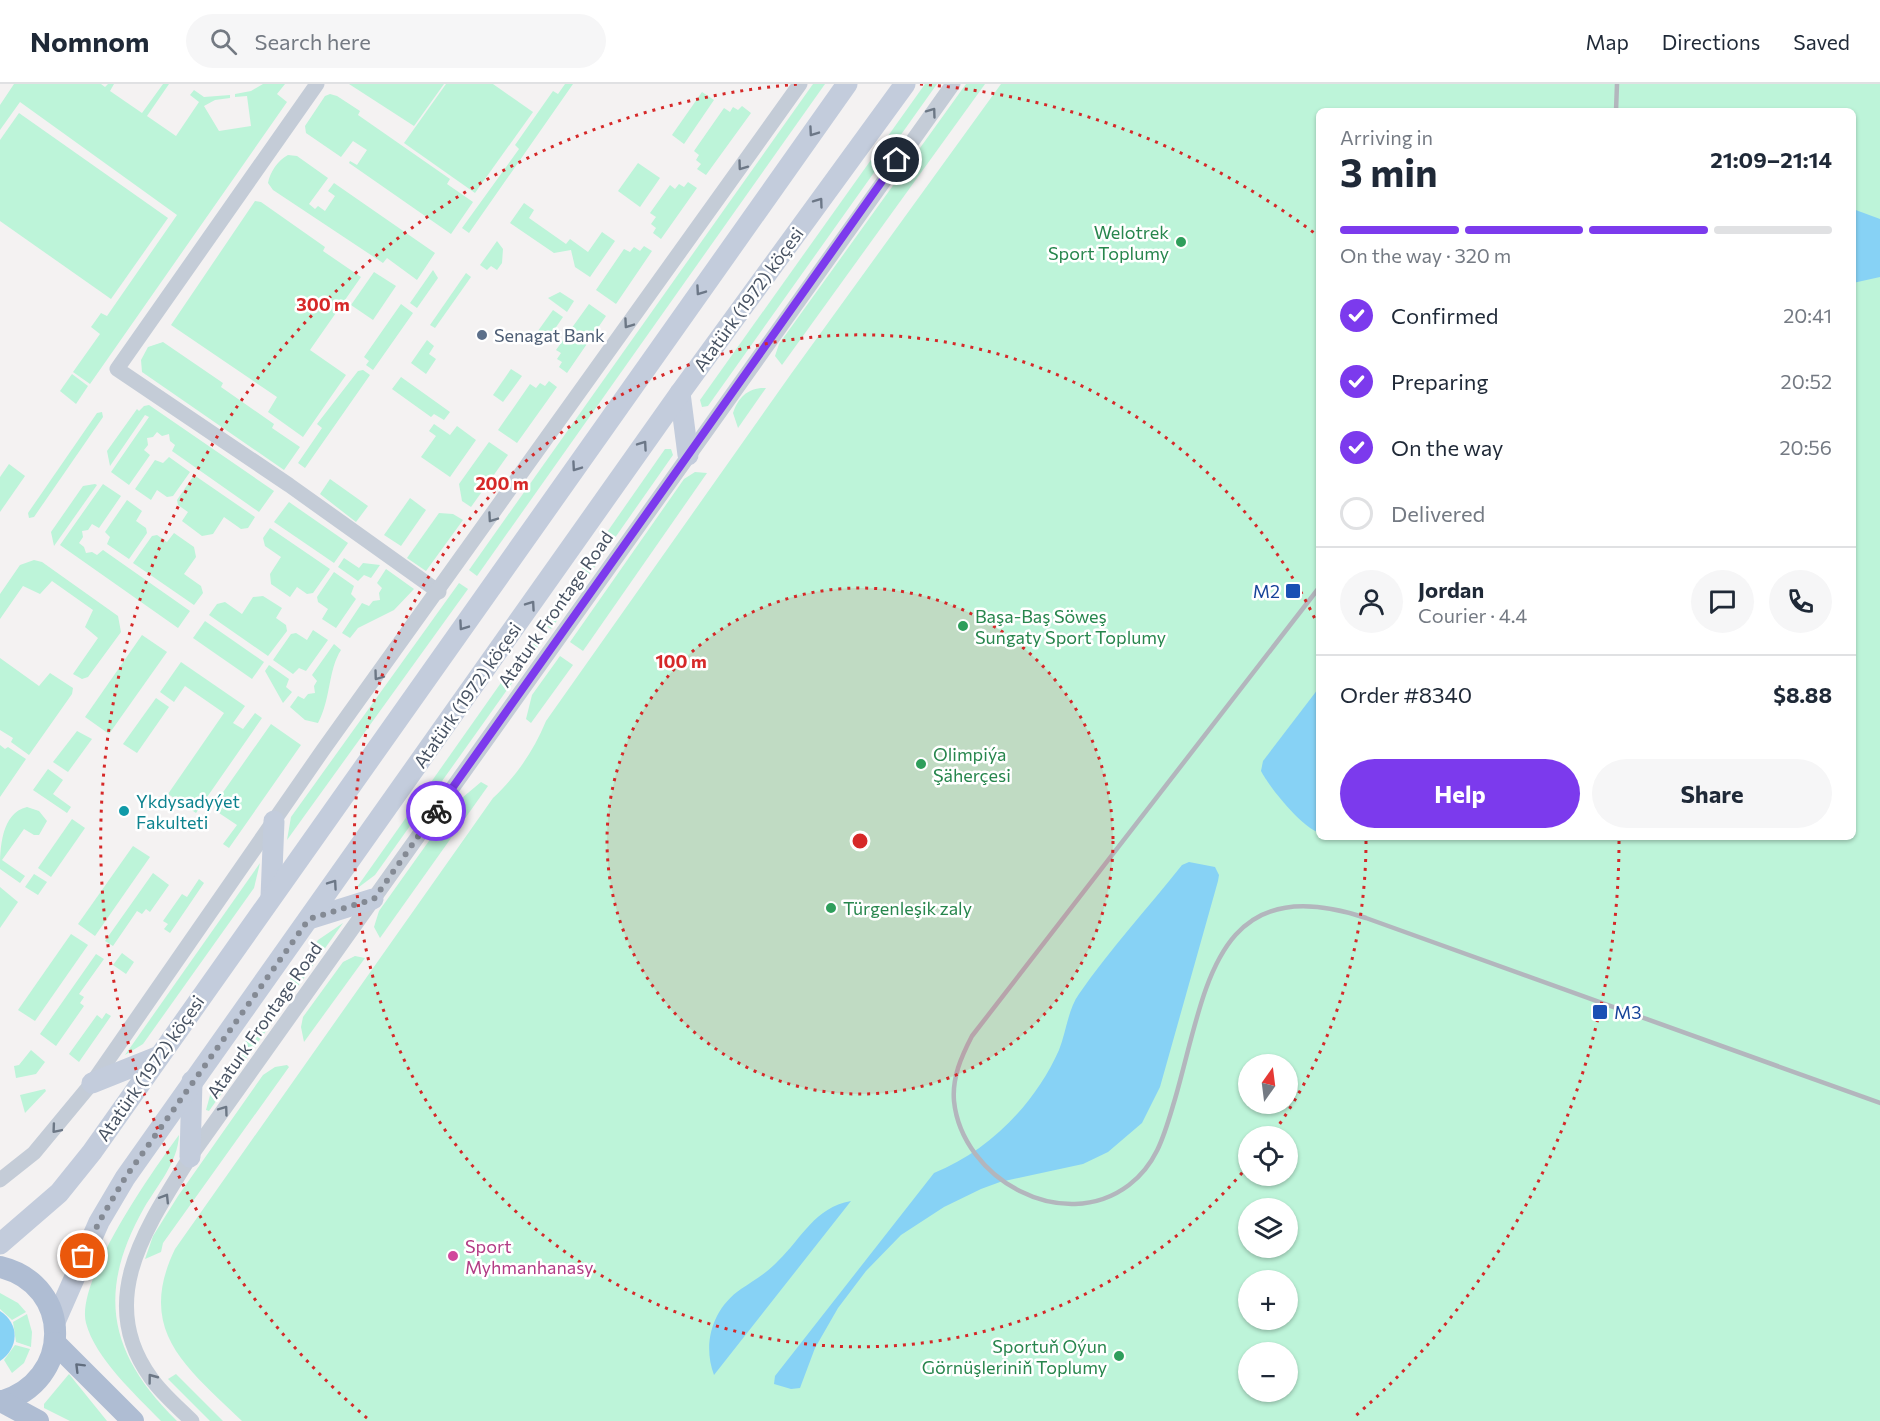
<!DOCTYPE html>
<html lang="en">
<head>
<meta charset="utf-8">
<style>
	body { margin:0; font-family:Commissioner,sans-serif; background:#f6f6f7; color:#1f2937; height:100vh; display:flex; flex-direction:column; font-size:22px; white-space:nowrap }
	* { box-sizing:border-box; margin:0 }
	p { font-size:20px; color:#747a83 }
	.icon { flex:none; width:33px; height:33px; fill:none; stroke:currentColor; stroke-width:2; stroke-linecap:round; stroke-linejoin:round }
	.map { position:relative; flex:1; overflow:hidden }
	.drawer { position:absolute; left:1316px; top:24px; width:540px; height:732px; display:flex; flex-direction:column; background:#fff; border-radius:9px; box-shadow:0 2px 4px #0004 }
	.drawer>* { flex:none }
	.needle { width:39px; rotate:14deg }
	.controls { position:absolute; left:1238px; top:970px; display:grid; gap:12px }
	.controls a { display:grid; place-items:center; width:60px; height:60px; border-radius:50%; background:#fff; box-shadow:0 2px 4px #0004; font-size:30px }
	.pin { position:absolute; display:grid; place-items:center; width:51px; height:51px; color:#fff; margin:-26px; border:3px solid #fff; border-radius:50%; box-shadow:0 2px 6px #0007 }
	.courier { position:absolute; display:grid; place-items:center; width:60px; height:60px; margin:-30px; border:4px solid #7c3aed; border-radius:50%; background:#fff; color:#222; box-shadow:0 2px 8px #0007 }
	.head em { font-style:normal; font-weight:700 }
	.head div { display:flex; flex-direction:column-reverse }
	.head { display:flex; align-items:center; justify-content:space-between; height:102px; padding:0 24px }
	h1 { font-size:39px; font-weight:700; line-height:45px }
	.bar { display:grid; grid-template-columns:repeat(4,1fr); gap:9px 6px; align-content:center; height:72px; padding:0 24px }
	.bar i { height:8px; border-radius:4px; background:#e0e1e3 }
	.bar .selected { background:#7c3aed }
	.bar p { grid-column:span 4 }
	.line { display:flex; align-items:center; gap:15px; padding:0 24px; border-top:2px solid #e0e1e3 }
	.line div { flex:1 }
	.round { display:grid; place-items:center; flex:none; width:63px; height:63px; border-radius:32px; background:#f6f6f7 }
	ol { padding:0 24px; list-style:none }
	li { display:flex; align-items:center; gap:18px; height:66px }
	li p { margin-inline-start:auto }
	li .icon { padding:6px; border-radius:50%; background:#7c3aed; color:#fff; stroke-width:4 }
	li:last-child { color:#747a83 }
	li i { width:33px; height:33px; border:3px solid #e0e1e3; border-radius:50% }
	.primary-button { display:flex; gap:12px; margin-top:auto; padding:12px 24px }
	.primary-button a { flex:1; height:69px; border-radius:36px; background:#7c3aed; color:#fff; font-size:24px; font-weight:700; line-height:69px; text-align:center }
	.primary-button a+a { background:#f6f6f7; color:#1f2937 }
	header { display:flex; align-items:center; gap:36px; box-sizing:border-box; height:84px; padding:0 30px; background:#fff; border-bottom:2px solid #e0e1e3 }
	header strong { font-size:28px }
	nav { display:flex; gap:33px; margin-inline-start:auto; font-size:21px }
	.search { width:420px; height:54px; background:#f6f6f7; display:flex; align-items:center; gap:15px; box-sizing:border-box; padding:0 21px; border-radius:33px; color:#747a83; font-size:22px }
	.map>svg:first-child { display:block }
</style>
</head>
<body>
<header>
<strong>Nomnom</strong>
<div class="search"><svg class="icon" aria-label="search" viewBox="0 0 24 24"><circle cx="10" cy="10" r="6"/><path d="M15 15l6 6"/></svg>Search here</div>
<nav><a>Map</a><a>Directions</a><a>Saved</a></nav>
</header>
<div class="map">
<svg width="1880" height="1337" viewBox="0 0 1880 1337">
	<rect width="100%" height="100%" fill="#f4f2f2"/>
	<g fill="#bdf4d9" fill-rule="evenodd">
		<polygon points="14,0 101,0 105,3 108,0 114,0 110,7 142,29 163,0 169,0 147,32 176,52 199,18 190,11 194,6 204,13 230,11 230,14 215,16 204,22 219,47 251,42 247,12 235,13 235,10 251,7 263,0 285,0 277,10 287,18 90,300 73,288 100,250 91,243 101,229 107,232 177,131 20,18 0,46 0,21"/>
		<polygon points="349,0 444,0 414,42"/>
		<polygon points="446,0 493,0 533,28 475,109 404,59"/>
		<polygon points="565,0 573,0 469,149 462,144 519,65 515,61 553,7 558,10"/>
		<polygon points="813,0 825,0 477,492 469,486"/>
		<polygon points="925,0 937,0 708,322 702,323 700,316"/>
		<polygon points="966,0 985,0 782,281 775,272 779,260"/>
		<path d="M1001 0H1880V1337H242C188 1284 135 1248 175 1165L493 714C517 691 533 668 546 637L791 290ZM1318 27H1852V753H1318ZM1248 981H1287V1020H1248ZM1248 1053H1287V1092H1248ZM1248 1125H1287V1164H1248ZM1248 1197H1287V1236H1248ZM1248 1269H1287V1308H1248Z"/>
		<polygon points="702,8 714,16 684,60 672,51"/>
		<polygon points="330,10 337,12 360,27 358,31 450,95 447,100 473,118 451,150 349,79 350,77 357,81 367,66 353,57 341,73 306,49 305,42 325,12"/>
		<polygon points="742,22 751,29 706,91 697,85 701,80 696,76 699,71 694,67 724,24 730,28 733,23 738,26"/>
		<polygon points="19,29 168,134 111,215 0,137 0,56"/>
		<path d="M288 71 297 72 328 94 309 120 315 125 318 122 325 127 335 112 328 107 334 99 435 169 417 196 387 174 383 179 273 106 268 99C270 88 278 76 288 71Z"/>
		<polygon points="638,79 660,94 640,123 618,107"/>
		<polygon points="688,98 697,104 661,155 653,149 656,144 651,140 656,133 650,129 670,101 675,105 679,100 684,103"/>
		<polygon points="255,117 261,118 325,163 323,167 361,193 310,266 346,291 303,353 268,328 277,313 171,241"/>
		<polygon points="524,119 534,126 529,134 566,160 570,155 588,168 602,148 615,157 590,193 575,183 571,166 554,169 510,139"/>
		<polygon points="497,157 503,165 502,179 497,186 491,182 487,186 480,181"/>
		<polygon points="644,162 652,167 616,220 596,206 624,165 630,168 634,163 640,167"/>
		<polygon points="433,186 438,194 417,224 410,219"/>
		<polygon points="374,188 396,202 373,236 351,221"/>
		<polygon points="466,189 471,193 435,244 430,241"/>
		<polygon points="560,208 574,217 567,228 548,214"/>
		<polygon points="401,220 413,229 373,286 366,281 369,277 364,273"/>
		<polygon points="589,220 606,232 567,289 559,283 562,278 557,275 561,269 556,266"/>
		<polygon points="553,226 563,233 546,258 535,251"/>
		<polygon points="427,256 434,262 429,270 436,275 426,290 411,279"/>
		<polygon points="163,258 223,299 221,303 274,340 272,344 300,363 284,386 142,288 141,276 148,263"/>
		<polygon points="511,285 522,292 503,318 493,311"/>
		<polygon points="363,286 370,291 305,384 298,379 322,344 317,340 358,287"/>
		<polygon points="72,290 88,302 76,320 60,307"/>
		<polygon points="401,293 450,328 444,336 434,330 431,333 392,305"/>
		<polygon points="549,297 557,303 517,359 498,346 530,300 536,304 540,299 545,302"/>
		<path d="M766 304 738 344 733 329C738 313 749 303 766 304Z"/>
		<polygon points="149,321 274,407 259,428 172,367 175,361 170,357 169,350 162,352 157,348 153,353 147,354 148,361 144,366 150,371 129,401 111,388 149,333 145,331 110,382 107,367 137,325 139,327 144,322"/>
		<polygon points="102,328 103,333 34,433 29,434 28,429 97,329"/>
		<polygon points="434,340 450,351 457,342 476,356 450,393 421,373 436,352 429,347"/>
		<polygon points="489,358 508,371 471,423 462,417 459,400"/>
		<polygon points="665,365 671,365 673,371 551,545 543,540"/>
		<polygon points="169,373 190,388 173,412 167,413 157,406 151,416 135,405 155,376 163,379"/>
		<polygon points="9,380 25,392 0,428 0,393"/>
		<polygon points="695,388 707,389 583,567 570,558 684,395"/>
		<polygon points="194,391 255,433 248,444 241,445 224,433 213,450 202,452 182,437 188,428 178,421 177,416"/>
		<polygon points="330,395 368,422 356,438 320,410"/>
		<polygon points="95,400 97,401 54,462 51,448 83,402"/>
		<polygon points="103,400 121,412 99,444 92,440 88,446 82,447 83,453 79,459 84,463 86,469 92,468 97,471 103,466 190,527 178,544 60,461"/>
		<polygon points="410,414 426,426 401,462 384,451"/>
		<polygon points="127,416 142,427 136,437 146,444 147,449 129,475 107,460 110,453 105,448"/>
		<polygon points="289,418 348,459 334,479 274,438"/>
		<polygon points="439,429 453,430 463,436 426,487 407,474"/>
		<polygon points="270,444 330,485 313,509 307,510 297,503 290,513 271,500 270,490 281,473 265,462 263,454"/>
		<polygon points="174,449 194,463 196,473 184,490 201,502 203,509 194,521 133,479 152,452 157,451 167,458"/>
		<polygon points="344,474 359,484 363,479 380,481 371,494 364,491 358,497 338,483"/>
		<polygon points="34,476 42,478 118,532 121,548 88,593 82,595 73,590 98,554 85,543 93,526 52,497 40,510 23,502 0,535 0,510 20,481"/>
		<polygon points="386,485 414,505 394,526 358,544 350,554 342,549 362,519 369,522 373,517 380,516 379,509 382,504 377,499"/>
		<polygon points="334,488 354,502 351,510 356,515 336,544 322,535 328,525 318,518 317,513"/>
		<polygon points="459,499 468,505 287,756 291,733"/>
		<polygon points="263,512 282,524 276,534 286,541 287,547 268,572 209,531 217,520 225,518 242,530 253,513"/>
		<polygon points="205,537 264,578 252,595 193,554"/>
		<polygon points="313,546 328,556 306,587 299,584 293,590 273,576 291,550 296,549 307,556"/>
		<polygon points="142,551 167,568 109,650 85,633"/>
		<polygon points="534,552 542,557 375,791 355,806"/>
		<path d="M334 560 341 566C328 586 331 615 318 639L305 636 290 623 298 612 304 615 308 610 315 609 314 602 317 597 312 591Z"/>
		<polygon points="560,572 573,581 531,639 526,635 532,611"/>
		<polygon points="0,574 39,602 50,589 73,604 72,610 29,671 11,658 13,654 0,646"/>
		<polygon points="181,578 245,622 233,639 243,645 255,629 262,634 196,729 168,710 224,629 185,602 174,618 160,608"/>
		<polygon points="269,581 289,595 286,603 292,608 283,619 265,587"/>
		<polygon points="156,614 169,623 137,669 123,660"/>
		<polygon points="271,640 301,661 229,764 223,760 237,741 216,727 214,721"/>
		<polygon points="77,647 92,655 68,688 53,678"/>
		<polygon points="0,661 5,665 8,663 26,675 0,713"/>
		<polygon points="48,685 63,696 53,710 71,723 67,729 33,706"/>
		<polygon points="481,698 488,702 380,854 374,843 379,827 456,719"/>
		<path d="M27 723 39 727 47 737 39 751H34L24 745 2 776 25 792 20 799 0 785C0 765 1 729 27 723Z"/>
		<polygon points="72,735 85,744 51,793 38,784"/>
		<polygon points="133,762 150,773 95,852 78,840"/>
		<polygon points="260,779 254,804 143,960 125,971"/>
		<polygon points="153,789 169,801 150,828 146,825 142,830 137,827 113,862 105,857"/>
		<polygon points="34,790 47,798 38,811 25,803"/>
		<polygon points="199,795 204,799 170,849 164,845 168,840 163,837 182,810 187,813"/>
		<polygon points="0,803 18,818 0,844"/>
		<polygon points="343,839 209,1027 206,1026 212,1004 318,856"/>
		<polygon points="71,850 88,861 35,937 18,926"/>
		<polygon points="122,869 134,878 126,890 113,881"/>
		<polygon points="96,870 104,875 79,910 84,913 80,919 84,922 56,962 40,950"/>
		<polygon points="355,872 365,874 304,958 301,943 303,933 343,878"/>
		<polygon points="106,929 111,932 79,978 69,970 97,931 102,935"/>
		<polygon points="31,966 45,978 36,990 16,994 14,982 19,981"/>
		<polygon points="287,981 289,983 163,1159 161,1168 145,1175 153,1152 178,1112 263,991 275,983"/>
		<polygon points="45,1005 46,1007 25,1029 20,1011"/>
		<path d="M179 1051C178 1078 157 1102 144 1124 96 1209 109 1270 177 1337H161C136 1311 95 1274 86 1239 75 1197 153 1086 179 1051Z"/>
		<polygon points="0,1209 18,1219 26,1228 12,1236 0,1225"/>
		<polygon points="27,1230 32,1248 31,1263 16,1258 13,1238"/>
		<polygon points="15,1261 30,1265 24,1279 12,1289 4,1276"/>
		<polygon points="69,1290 107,1337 70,1337 44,1324 44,1320"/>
		<polygon points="176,1290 223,1337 210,1337 168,1295"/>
	</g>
	<g fill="#87d2f5">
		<polygon points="1853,125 1880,135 1880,193 1853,199"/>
		<path d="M1318 605V748C1302 743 1269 703 1261 687L1263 677Z"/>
		<path d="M1189 778 1215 783 1219 791 1218 797 1160 1003 1142 1039 1108 1068 1083 1080 1000 1098 981 1105 944 1123 901 1151 866 1187 838 1224 815 1264 800 1304 791 1305 774 1300 775 1292 934 1089C989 1067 1035 1020 1059 966 1066 949 1068 925 1079 910 1110 865 1148 824 1182 781Z"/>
		<path d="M851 1117 714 1291C702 1259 713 1224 741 1205 754 1196 767 1189 778 1177 803 1153 814 1124 851 1117Z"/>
		<path d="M0 1227C20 1240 19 1264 0 1277Z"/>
	</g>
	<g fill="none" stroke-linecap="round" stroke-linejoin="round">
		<g stroke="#c4ccd7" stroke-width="15">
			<polyline points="317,0 117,285 289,401 439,508"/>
			<polyline points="0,1096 34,1069 92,999 323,666 800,0"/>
			<path d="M192 1337C178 1323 162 1310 151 1294 94 1216 148 1141 190 1073L953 0"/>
		</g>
		<g stroke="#c3ccdc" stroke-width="21">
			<polyline points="680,309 688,371"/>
			<polyline points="271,813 274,737"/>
			<polyline points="309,835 373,815"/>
			<polyline points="92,999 157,973"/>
			<polyline points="190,1073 192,997"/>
			<polyline points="0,1160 59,1109 92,1068 847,0"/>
			<polyline points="55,1238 99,1138 125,1094 680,309 905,0"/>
		</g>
		<g stroke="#afbdd3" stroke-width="22">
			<path d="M0 1183C74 1201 73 1298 0 1318"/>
			<polyline points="55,1259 133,1337"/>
			<polyline points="1,1317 38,1337"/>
		</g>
		<g stroke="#b3b6bd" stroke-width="4.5">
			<polyline points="1616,27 1617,0"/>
			<path d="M1318 505 972 952C961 973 952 994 954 1017 962 1095 1063 1151 1129 1101 1158 1079 1165 1048 1175 1015 1207 904 1214 784 1366 834L1880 1019"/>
		</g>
	</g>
	<defs><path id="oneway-chevron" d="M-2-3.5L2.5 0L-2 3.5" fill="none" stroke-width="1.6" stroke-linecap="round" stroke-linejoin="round" transform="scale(1.5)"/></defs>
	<g stroke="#6c7785">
		<use href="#oneway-chevron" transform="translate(932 28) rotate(-54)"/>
		<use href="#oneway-chevron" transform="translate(742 82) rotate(126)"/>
		<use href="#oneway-chevron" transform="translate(628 240) rotate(125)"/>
		<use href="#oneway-chevron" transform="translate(492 434) rotate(125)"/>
		<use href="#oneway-chevron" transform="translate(378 592) rotate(126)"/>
		<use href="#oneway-chevron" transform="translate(224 1026) rotate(-54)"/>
		<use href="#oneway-chevron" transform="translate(56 1045) rotate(130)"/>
		<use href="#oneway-chevron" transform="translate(165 1114) rotate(-58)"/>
		<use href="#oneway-chevron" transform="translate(152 1294) rotate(-127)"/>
	</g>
	<g stroke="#6c7787">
		<use href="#oneway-chevron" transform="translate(813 48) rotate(125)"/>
		<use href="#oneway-chevron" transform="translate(819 118) rotate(-54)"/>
		<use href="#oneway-chevron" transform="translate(700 207) rotate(125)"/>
		<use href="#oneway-chevron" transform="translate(643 361) rotate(-55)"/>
		<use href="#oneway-chevron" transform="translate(576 383) rotate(125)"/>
		<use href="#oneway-chevron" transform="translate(531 521) rotate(-55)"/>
		<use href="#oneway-chevron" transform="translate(463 542) rotate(125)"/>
		<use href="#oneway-chevron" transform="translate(333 800) rotate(-55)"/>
	</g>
	<use stroke="#616d7e" href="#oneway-chevron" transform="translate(79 1283) rotate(-135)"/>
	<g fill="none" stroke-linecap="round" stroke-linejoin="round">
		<polyline stroke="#848a94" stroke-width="6" stroke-dasharray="0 10.8" points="83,1172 99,1138 125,1094 309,835 374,815 436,727"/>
		<polyline stroke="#7c3aed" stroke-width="8" points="436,727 897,76"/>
	</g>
	<circle cx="860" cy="757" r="253" fill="#d62828" fill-opacity=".12"/>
	<g fill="none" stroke="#d62828" stroke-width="3" stroke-dasharray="3 6">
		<circle cx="860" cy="757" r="253"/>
		<path d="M1248 1082A506 506 0 1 1 1317 539M1366 757A506 506 0 0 1 1272 1051"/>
		<path d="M367 1334A759 759 0 0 1 800 0M920 0A759 759 0 0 1 1317 151M1619 757A759 759 0 0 1 1353 1334"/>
	</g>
	<g fill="#2e9e5b" stroke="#fff" stroke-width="2">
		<circle cx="1181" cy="158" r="6"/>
		<circle cx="963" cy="542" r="6"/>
		<circle cx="921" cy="680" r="6"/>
		<circle cx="831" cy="824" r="6"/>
		<circle cx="1119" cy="1272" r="6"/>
	</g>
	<circle fill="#5c6f8a" stroke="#fff" stroke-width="2" cx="482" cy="251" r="6"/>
	<g fill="#1a4fb4" stroke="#fff" stroke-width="2">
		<rect x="1285" y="499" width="16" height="16" rx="3"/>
		<rect x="1592" y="920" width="16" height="16" rx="3"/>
	</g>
	<circle fill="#0f9aa8" stroke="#fff" stroke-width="2" cx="124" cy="727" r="6"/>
	<circle fill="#d1479c" stroke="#fff" stroke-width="2" cx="453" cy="1172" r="6"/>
	<g text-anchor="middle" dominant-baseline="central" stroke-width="5" stroke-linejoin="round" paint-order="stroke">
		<g font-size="18" fill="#27864d" stroke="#fff" text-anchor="start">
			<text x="1169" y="148" text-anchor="end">Welotrek<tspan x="1169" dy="21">Sport Toplumy</tspan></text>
			<text x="975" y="532">Başa-Baş Söweş<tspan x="975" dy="21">Sungaty Sport Toplumy</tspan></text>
			<text x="933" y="670">Olimpiýa<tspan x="933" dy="21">Şäherçesi</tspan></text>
			<text x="843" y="824">Türgenleşik zaly</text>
			<text x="1107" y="1262" text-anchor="end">Sportuň Oýun<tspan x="1107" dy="21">Görnüşleriniň Toplumy</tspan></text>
		</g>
		<g font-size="18" fill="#475262" stroke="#fff">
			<text transform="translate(748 215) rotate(-54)">Atatürk (1972) köçesi</text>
			<text transform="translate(555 525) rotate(-55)">Ataturk Frontage Road</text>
			<text transform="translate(467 611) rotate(-55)">Atatürk (1972) köçesi</text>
			<text transform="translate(264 936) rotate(-55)">Ataturk Frontage Road</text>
			<text transform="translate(150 984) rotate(-55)">Atatürk (1972) köçesi</text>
		</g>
		<g font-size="18" fill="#4e5e75" stroke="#fff" text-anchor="start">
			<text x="494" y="251">Senagat Bank</text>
		</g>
		<g font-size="18" fill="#164399" stroke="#fff" text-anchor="end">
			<text x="1280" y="507">M2</text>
			<text x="1614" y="928" text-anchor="start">M3</text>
		</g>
		<g font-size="18" fill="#0d838f" stroke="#fff" text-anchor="start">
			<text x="136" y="717">Ykdysadyýet<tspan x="136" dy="21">Fakulteti</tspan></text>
		</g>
		<g font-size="18" fill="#b23c85" stroke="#fff" text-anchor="start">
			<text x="465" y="1162">Sport<tspan x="465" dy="21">Myhmanhanasy</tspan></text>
		</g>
	</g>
	<circle cx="860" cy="757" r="9" fill="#d62828" stroke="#fff" stroke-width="3"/>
	<g font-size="18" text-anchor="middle" font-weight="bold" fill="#d62828" stroke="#fff" stroke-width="5" stroke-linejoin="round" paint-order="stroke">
		<text x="323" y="227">300 m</text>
		<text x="502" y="406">200 m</text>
		<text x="681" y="584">100 m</text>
	</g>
</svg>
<div class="controls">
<a><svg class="needle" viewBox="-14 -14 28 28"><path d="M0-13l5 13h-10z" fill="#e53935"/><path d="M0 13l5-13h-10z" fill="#747a83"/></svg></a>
<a><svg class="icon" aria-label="locate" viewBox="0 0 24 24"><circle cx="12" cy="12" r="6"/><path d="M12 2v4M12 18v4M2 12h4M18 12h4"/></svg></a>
<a><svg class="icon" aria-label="layers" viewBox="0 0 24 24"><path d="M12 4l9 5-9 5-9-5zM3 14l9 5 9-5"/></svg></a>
<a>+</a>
<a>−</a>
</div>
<div class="pin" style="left:83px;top:1172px;background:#ea580c"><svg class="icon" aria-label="bag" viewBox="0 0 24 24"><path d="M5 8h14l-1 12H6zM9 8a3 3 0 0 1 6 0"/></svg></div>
<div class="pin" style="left:897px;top:76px;background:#1f2937"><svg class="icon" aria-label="home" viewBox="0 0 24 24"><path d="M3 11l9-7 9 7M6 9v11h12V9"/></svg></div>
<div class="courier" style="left:436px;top:727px"><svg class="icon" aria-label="bike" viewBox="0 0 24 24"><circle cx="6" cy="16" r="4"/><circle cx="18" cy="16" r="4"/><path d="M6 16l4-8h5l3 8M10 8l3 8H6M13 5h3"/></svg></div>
<section class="drawer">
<div class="head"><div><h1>3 min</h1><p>Arriving in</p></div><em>21:09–21:14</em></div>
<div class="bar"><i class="selected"></i><i class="selected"></i><i class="selected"></i><i></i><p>On the way · 320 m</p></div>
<ol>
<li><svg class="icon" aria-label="check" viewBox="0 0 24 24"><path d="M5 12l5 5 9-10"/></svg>Confirmed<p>20:41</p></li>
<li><svg class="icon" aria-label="check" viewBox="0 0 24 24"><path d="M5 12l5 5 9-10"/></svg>Preparing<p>20:52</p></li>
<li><svg class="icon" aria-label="check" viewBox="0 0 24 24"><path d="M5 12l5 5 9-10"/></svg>On the way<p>20:56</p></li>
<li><i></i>Delivered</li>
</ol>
<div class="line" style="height:108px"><a class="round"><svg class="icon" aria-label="person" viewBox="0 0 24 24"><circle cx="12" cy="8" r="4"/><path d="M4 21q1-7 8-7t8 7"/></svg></a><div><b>Jordan</b><p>Courier · 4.4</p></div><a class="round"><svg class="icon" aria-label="chat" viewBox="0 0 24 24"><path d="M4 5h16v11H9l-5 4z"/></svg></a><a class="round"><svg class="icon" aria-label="phone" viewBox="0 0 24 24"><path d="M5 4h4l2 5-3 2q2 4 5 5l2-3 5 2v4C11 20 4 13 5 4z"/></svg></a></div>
<div class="line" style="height:78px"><div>Order #8340</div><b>$8.88</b></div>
<div class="primary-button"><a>Help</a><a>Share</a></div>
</section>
</div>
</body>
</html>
